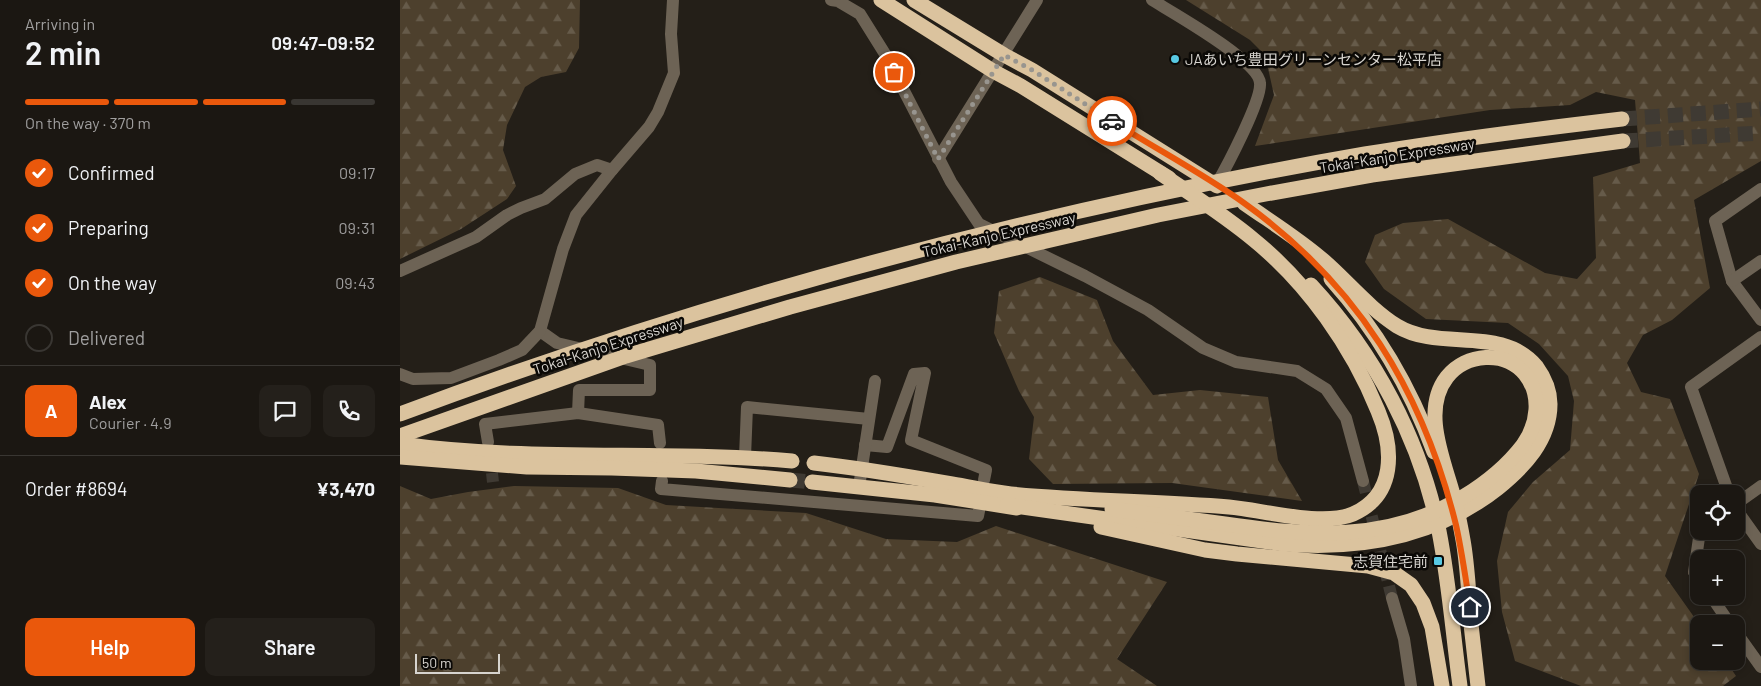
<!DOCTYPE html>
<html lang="en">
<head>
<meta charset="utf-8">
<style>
	body { margin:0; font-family:Barlow,"Noto Sans JP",sans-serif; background:#24201b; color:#f1f3f6; height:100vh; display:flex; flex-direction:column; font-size:19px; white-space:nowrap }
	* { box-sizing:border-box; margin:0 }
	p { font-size:16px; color:#a09f9f }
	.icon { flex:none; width:28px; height:28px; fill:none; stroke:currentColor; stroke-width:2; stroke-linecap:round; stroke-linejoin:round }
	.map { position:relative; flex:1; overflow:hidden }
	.side { display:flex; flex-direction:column; background:#1b1712; width:400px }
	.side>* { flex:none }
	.controls { position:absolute; left:1290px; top:485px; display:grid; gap:10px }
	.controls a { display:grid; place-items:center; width:55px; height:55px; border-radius:10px; background:#1b1712; box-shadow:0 2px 8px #0003,0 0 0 1px #393632; font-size:25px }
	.scale { position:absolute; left:15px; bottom:12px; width:85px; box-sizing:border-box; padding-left:5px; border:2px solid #d7d4cf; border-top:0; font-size:14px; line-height:18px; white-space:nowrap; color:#d7d4cf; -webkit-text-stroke:4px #0b0906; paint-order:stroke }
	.pin { position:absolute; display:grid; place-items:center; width:42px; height:42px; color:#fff; margin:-21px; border:2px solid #fff; border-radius:50%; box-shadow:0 1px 5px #0007 }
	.courier { position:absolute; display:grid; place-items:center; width:50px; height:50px; margin:-25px; border:4px solid #ea580c; border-radius:50%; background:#fff; color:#222; box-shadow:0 1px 6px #0007 }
	.summary em { font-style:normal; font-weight:600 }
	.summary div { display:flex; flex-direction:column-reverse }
	.summary { display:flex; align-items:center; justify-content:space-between; height:85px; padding:0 25px }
	h1 { font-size:32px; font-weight:600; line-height:38px }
	.bar { display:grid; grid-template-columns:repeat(4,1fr); gap:8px 5px; align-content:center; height:60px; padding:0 25px }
	.bar i { height:6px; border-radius:4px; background:#393632 }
	.bar .on { background:#ea580c }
	.bar p { grid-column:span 4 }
	.line { display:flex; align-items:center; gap:12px; padding:0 25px; border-top:1px solid #393632 }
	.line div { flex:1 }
	.round { display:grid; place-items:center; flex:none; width:52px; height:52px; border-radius:10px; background:#24201b }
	ol { padding:0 25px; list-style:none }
	li { display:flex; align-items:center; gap:15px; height:55px }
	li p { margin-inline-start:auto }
	li .icon { padding:5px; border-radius:50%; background:#ea580c; color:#fff; stroke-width:4 }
	li:last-child { color:#a09f9f }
	li i { width:28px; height:28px; border:2px solid #393632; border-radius:50% }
	.primary-button { display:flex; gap:10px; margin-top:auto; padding:10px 25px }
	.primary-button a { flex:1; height:58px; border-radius:10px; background:#ea580c; color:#fff; font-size:20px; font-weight:600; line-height:58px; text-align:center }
	.primary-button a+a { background:#24201b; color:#f1f3f6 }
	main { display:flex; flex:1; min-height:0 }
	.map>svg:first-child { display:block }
</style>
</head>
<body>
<main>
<section class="side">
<div class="summary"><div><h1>2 min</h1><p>Arriving in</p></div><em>09:47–09:52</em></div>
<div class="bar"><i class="on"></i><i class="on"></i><i class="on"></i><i></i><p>On the way · 370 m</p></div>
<ol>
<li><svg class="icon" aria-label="check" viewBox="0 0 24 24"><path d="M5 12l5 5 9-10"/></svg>Confirmed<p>09:17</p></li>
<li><svg class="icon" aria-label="check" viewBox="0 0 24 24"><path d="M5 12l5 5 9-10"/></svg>Preparing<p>09:31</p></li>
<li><svg class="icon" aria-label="check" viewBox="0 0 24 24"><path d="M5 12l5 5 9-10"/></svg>On the way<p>09:43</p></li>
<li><i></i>Delivered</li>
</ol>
<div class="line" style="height:90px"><b class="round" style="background:#ea580c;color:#fff">A</b><div><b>Alex</b><p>Courier · 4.9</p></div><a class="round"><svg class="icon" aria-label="chat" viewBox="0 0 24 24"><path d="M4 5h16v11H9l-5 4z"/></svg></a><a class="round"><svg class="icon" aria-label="phone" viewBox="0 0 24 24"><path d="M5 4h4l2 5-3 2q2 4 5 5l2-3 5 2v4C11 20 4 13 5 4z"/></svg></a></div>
<div class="line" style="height:65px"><div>Order #8694</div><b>¥3,470</b></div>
<div class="primary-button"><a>Help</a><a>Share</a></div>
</section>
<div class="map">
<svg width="1361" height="686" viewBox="0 0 1361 686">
	<defs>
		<pattern id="forest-firs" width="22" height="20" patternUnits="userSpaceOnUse" patternTransform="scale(1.25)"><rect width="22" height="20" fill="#4d402d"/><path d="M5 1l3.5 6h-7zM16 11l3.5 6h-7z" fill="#665b4a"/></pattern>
	</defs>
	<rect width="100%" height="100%" fill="#241f18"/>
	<g fill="url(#forest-firs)">
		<polygon points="0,0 180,0 179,48 166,72 141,77 125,87 107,125 103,150 116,186 107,199 61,229 0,259"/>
		<polygon points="786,0 1361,0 1361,161 1294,200 1310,288 1272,320 1243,335 1227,363 1241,392 1270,399 1299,474 1265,576 1299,624 1299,661 1326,661 1336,676 1323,686 1181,686 1115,661 1102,612 1097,561 1108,512 1133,482 1170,450 1174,401 1168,376 1139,344 1108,323 1026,319 984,289 965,262 975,235 1003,223 1048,219 1145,273 1177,279 1196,258 1193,177 1240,163 1235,100 1196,92 1170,105 1090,110 855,146 874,95 865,55 850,40"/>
		<polygon points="640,277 697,300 713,341 753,395 800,390 868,397 878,460 902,501 772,483 653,484 629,459 634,417 619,391 594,333 599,291"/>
		<polygon points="0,486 31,499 68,492 114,486 218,488 266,505 406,513 486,539 557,542 596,526 767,582 717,659 757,686 0,686"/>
	</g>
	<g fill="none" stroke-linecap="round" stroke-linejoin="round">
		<g stroke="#3f3a33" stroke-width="12" stroke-dasharray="12 6" stroke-linecap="butt">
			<polyline points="90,455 93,482"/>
			<polyline points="963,481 992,598"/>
		</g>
		<g stroke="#3f3a33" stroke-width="15" stroke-dasharray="15 8" stroke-linecap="butt">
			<polyline points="1222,119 1361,109"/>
			<polyline points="1223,141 1361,133"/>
			<polyline points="390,480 412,482"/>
		</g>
		<g stroke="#6d6355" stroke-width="12">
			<polyline points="431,0 438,1 460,14 485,54 551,182 579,224 685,276 748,310 803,348 836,362 897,371 926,389 946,418 963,481"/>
			<path d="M752 0C773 13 859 61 860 83 862 100 826 168 816 185"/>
			<polyline points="538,159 637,0"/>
			<polyline points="1361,189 1315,221 1332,281 1361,320"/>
			<polyline points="0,271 76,237 107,215 121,208 145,199 175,174 197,165 212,170"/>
			<polyline points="1332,281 1361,261"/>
			<polyline points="140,331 157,343 250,365 250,390 179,390 178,413"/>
			<polyline points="0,374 13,379 51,378 99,360 122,350 140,331 163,249 176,215 212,170 249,127 258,112 274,73 271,34 273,0"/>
			<polyline points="88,442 85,424 178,413 258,425 260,443"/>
			<polyline points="465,445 487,447 514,374 525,373 511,440 586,470 584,480"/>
			<polyline points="345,457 347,407 469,419"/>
			<polyline points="262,481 261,489 578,516 579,511"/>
			<polyline points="459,487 475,381"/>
			<polyline points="1329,494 1291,387 1361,337"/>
			<polyline points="1336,504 1361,486"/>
			<polyline points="1336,509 1361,544"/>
			<polyline points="1299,579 1294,572 1300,531"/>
			<polyline points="1311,596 1330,624"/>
			<polyline points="992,598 1004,639 1011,686"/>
			<polyline points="1336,632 1361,667"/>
		</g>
		<g stroke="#dbc39e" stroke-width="15">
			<polyline points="481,0 593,71 621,86 769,178"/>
			<polyline points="514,0 604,55 632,70 817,186"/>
			<path d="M931 279C976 329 1011 389 1034 452"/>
			<path d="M911 285C975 354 1020 439 1039 531 1049 582 1053 635 1060 686"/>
			<path d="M0 414C313 297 636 211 965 154 1050 140 1136 129 1222 119"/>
			<polyline points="0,436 226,356 390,307 556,262 758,215 866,194 972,175 1223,141"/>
			<path d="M0 444C130 462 262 450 392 461"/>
			<polyline points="0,457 127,467 212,468 296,471 390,480"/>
			<path d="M414 463C460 468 506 476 552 484 571 487 591 492 611 494 683 501 757 501 829 507 863 510 922 527 953 514 996 495 994 449 978 411 952 347 908 284 854 240 824 215 792 195 760 173"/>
			<polyline points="412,482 535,495 617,508"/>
			<path d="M607 505 884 544C960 550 1036 537 1098 488 1124 467 1150 440 1150 404 1150 390 1144 377 1136 366 1101 325 1040 352 997 326 970 309 948 282 924 261 899 239 871 222 844 203"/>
			<path d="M712 509C750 514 787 519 825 524 908 536 988 543 1063 497 1086 483 1107 466 1123 445 1138 424 1142 395 1125 374 1105 350 1066 353 1047 377 1022 409 1042 456 1052 491 1057 507 1060 523 1063 540 1067 562 1068 585 1070 607"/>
			<polyline points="701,527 805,550 837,554 968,566 994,573 1011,585 1023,603 1032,627 1042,686"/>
			<polyline points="1068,598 1078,686"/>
		</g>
	</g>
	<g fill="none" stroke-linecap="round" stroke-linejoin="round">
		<polyline stroke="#98958f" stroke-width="5" stroke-dasharray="0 9" points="494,72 538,159 604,55 632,70 712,121"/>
		<path stroke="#ea580c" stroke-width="6" d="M712 121C756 149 802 173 844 203 957 284 1023 391 1056 525 1062 552 1066 580 1070 607"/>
	</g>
	<g fill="#58c9e3" stroke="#0b0906" stroke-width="2">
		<circle cx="775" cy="59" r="5"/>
		<rect x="1033" y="556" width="10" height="10" rx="2.5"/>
	</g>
	<g text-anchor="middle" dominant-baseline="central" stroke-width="5" stroke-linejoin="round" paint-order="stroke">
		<g font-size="15" fill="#d7d4cf" stroke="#0b0906" text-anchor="start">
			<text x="785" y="59">JAあいち豊田グリーンセンター松平店</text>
			<text x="1028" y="561" text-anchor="end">志賀住宅前</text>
		</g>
		<g font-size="15" fill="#d7d4cf" stroke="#0b0906">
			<text transform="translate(997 155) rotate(-9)">Tokai-Kanjo Expressway</text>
			<text transform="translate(599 234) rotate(-13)">Tokai-Kanjo Expressway</text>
			<text transform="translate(208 345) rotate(-18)">Tokai-Kanjo Expressway</text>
		</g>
	</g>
</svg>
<div class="controls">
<a><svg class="icon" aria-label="locate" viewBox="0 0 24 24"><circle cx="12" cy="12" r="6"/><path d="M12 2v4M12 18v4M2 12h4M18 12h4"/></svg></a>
<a>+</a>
<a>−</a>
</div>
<div class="scale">50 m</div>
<div class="pin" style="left:494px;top:72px;background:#ea580c"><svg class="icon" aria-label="bag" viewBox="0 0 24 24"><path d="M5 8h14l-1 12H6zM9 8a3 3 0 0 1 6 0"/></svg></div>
<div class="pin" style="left:1070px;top:607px;background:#1f2937"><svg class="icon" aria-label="home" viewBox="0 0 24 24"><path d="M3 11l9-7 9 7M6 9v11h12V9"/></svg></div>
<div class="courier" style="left:712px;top:121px"><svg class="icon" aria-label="car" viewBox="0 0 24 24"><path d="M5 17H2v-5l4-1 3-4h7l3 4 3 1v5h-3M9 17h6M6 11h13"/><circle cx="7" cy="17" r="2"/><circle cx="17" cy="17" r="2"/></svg></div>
</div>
</main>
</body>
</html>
